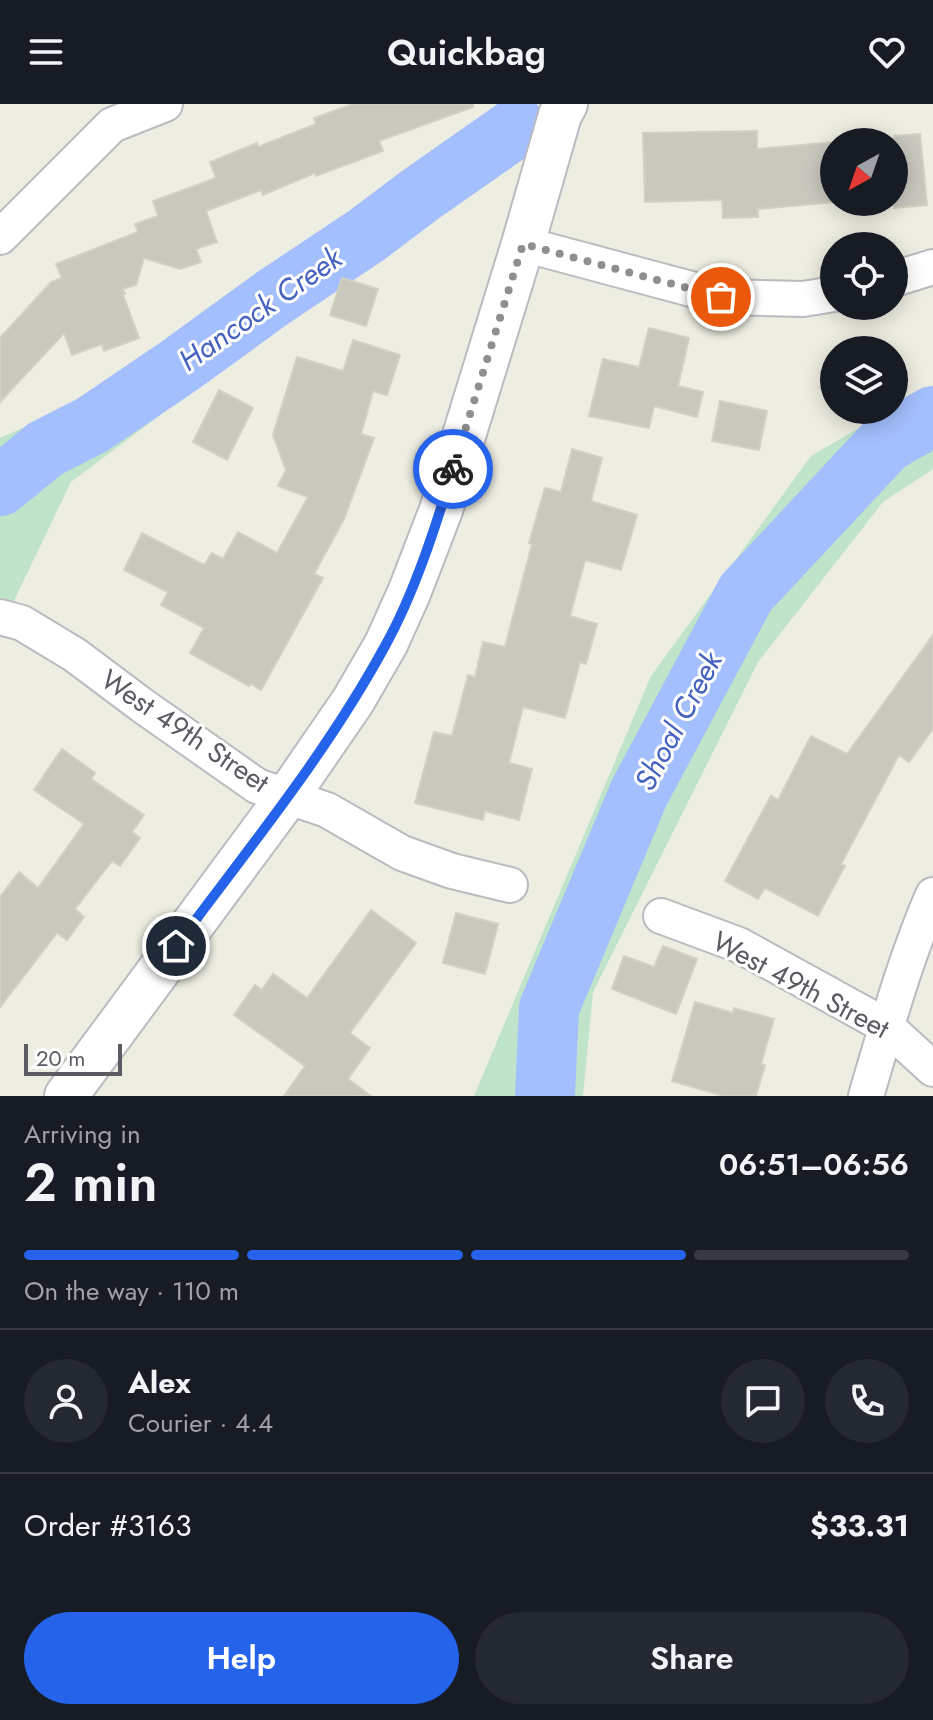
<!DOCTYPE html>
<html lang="en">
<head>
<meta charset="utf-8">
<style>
	body { margin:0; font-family:Jost,sans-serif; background:#242831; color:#f1f3f6; height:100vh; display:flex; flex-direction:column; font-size:30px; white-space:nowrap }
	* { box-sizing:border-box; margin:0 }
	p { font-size:26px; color:#9ea1a6 }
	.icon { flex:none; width:44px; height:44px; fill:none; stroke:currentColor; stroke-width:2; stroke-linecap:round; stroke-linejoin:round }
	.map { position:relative; height:992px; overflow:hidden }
	.sheet { display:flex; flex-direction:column; background:#171b24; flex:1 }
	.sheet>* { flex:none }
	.needle { width:52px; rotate:220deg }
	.tools { position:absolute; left:820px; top:24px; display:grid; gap:16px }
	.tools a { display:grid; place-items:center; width:88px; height:88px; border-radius:50%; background:#171b24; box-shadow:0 4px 20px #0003; font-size:40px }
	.scale { position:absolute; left:24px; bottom:20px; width:98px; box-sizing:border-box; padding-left:8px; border:4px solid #5b5c63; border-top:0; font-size:22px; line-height:28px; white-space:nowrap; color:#5b5c63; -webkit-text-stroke:6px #fff; paint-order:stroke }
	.pin { position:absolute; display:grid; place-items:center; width:68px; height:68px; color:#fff; margin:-34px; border:4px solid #fff; border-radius:50%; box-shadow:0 2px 8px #0007 }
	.courier { position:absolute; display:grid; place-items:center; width:80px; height:80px; margin:-40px; border:6px solid #2563eb; border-radius:50%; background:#fff; color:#222; box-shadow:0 2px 10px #0007 }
	.overview em { font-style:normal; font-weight:600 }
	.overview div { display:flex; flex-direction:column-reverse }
	.overview { display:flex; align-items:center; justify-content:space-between; height:136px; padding:0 24px }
	h1 { font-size:52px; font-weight:600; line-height:60px }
	.bar { display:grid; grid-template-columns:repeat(4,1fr); gap:12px 8px; align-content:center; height:96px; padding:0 24px }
	.bar i { height:10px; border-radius:6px; background:#363941 }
	.bar .current { background:#2563eb }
	.bar p { grid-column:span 4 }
	.line { display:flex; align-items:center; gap:20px; padding:0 24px; border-top:2px solid #363941 }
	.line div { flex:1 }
	.round { display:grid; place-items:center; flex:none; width:84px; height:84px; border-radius:42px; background:#242831 }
	.action { display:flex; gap:16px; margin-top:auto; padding:16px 24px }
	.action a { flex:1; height:92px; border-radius:48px; background:#2563eb; color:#fff; font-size:32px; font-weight:600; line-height:92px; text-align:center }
	.action a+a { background:#242831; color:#f1f3f6 }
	header { display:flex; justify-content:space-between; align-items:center; height:104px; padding:0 24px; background:#171b24; font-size:36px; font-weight:600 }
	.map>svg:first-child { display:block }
</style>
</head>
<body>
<header><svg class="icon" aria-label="menu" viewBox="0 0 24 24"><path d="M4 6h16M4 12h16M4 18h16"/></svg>Quickbag<svg class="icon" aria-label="heart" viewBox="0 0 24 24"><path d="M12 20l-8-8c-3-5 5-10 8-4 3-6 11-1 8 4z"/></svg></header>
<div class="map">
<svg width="933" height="992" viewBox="0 0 933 992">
	<rect width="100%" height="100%" fill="#edede2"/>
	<g fill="#bfe4c9">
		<polygon points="506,0 528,0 507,63 444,98 71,378 11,503 0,498 0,334 63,306"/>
		<polygon points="933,281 933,365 883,398 758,558 593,888 583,992 474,992 651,572 811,352 890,306 894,306 894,303"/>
	</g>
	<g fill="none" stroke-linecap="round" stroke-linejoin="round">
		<g stroke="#a3bffd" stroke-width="60">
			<polyline points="0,382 45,345 92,321 179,262 274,193 367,131 420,91 517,23"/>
			<polyline points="545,992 549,904 639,689 746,489 886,339 933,312"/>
		</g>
	</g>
	<g fill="#c8c8bf" stroke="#d2d1c1" stroke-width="2">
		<polygon points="353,0 473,0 473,3 379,37 383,47 316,72 315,69 263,91 261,86 206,107 217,138 196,145 201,158 180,165 144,154 136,181 123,185 125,190 123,191 139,234 104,247 102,240 72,251 64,229 0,298 0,234 51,178 62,174 56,160 138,128 135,120 158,112 153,97 216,74 210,58 257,39 258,43 316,20 314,14"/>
		<polygon points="757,27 757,45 834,38 834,98 758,105 758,113 723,114 722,96 645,98 643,29"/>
		<polygon points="920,30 927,101 894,104 894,32"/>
		<polygon points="342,174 378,185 366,222 330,211"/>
		<polygon points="649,224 689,234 678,282 703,288 697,313 654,302 649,324 589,312 603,255 639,263"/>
		<polygon points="353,236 400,251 387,291 373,287 361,330 374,334 344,415 314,470 323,474 261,586 251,580 249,582 190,549 204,524 161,501 168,488 124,466 142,429 204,461 212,449 223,455 238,428 277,449 308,393 278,382 286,366 273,331 297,253 343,267"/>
		<polygon points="219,286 253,304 227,356 193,338"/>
		<polygon points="720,297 767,307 759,346 712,337"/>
		<polygon points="572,345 602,354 591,397 637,411 621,466 585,456 570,512 597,520 586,560 580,558 565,614 523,603 509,659 532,665 519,716 485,707 483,716 415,699 434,628 452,632 468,571 475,573 483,538 505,543 532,440 529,439 545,384 561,388"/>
		<polygon points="933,531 933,625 909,658 899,651 841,760 845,762 818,812 765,784 758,795 725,777 771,692 778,696 811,632 847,650"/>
		<polygon points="62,645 95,669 91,675 144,711 132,728 140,734 120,762 112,757 75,805 84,813 67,836 57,829 0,903 0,793 19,768 38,784 84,720 34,686"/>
		<polygon points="371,806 416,839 350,929 370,944 348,975 371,992 284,992 305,962 234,911 255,881 262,886 273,870 307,894"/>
		<polygon points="456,809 498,820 485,870 443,859"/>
		<polygon points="663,842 697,855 676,910 612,885 624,852 654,863"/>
		<polygon points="695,898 733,909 734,904 774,915 761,960 765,961 756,992 724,992 672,977"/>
	</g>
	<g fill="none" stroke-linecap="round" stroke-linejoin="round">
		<g stroke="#babbc1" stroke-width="38">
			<g id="minor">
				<polyline points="0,133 112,21 165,0"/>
				<polyline points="523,140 721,193 803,195 834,190"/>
				<polyline points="894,175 933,163"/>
				<polyline points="0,513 22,519 75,551 143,602 257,682 327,706 402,749 452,767 510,781"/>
				<polyline points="661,812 739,841 886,922 933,965"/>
				<path d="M866 992C886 925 905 855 933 791"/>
			</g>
		</g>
		<g stroke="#babbc1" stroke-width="46">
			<polyline id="tertiary" points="66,992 287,693 353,597 386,540 409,489 441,406 523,140 560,11 566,0"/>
		</g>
		<use href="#minor" stroke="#fff" stroke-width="34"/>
		<use href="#tertiary" stroke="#fff" stroke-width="42"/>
	</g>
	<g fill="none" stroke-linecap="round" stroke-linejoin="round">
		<polyline stroke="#8e8f8f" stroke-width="8" stroke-dasharray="0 14.4" points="453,365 523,140 721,193"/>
		<path stroke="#2563eb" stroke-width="10" d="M176 842C248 745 327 649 385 542 414 490 436 422 453 365"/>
	</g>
	<g text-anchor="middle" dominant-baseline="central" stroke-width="6" stroke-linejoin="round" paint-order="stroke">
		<g font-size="28" fill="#5b5c63" stroke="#fff">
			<text transform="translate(185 627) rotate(34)">West 49th Street</text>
			<text transform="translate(801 881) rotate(28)">West 49th Street</text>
		</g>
		<g font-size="30" font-style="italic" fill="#4662c0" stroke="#fff">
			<text transform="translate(260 205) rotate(-35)">Hancock Creek</text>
			<text transform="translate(678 617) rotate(-62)">Shoal Creek</text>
		</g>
	</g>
</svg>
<div class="tools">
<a><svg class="needle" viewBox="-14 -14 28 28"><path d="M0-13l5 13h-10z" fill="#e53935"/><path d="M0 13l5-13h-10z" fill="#9ea1a6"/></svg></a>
<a><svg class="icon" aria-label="locate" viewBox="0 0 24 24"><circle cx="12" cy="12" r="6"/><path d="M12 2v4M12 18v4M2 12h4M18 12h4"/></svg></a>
<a><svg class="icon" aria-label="layers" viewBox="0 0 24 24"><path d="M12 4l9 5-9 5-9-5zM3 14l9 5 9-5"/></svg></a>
</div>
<div class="scale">20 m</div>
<div class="pin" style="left:721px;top:193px;background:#ea580c"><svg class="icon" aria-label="bag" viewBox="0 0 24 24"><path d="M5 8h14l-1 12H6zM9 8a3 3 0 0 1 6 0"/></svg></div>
<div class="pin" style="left:176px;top:842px;background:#1f2937"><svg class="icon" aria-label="home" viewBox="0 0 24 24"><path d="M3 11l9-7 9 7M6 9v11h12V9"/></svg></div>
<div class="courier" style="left:453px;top:365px"><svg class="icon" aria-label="bike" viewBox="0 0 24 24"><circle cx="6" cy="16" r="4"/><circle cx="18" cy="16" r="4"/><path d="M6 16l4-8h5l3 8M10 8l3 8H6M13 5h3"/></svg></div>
</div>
<section class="sheet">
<div class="overview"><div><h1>2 min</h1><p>Arriving in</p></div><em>06:51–06:56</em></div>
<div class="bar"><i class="current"></i><i class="current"></i><i class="current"></i><i></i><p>On the way · 110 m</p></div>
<div class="line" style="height:144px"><a class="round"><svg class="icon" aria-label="person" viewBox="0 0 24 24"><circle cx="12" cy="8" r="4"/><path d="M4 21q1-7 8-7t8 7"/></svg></a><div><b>Alex</b><p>Courier · 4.4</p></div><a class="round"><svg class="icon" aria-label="chat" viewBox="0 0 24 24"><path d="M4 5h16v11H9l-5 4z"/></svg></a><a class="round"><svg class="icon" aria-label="phone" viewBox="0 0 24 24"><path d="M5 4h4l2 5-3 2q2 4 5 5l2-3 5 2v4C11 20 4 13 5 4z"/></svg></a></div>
<div class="line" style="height:104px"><div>Order #3163</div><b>$33.31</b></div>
<div class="action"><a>Help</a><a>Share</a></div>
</section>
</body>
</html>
